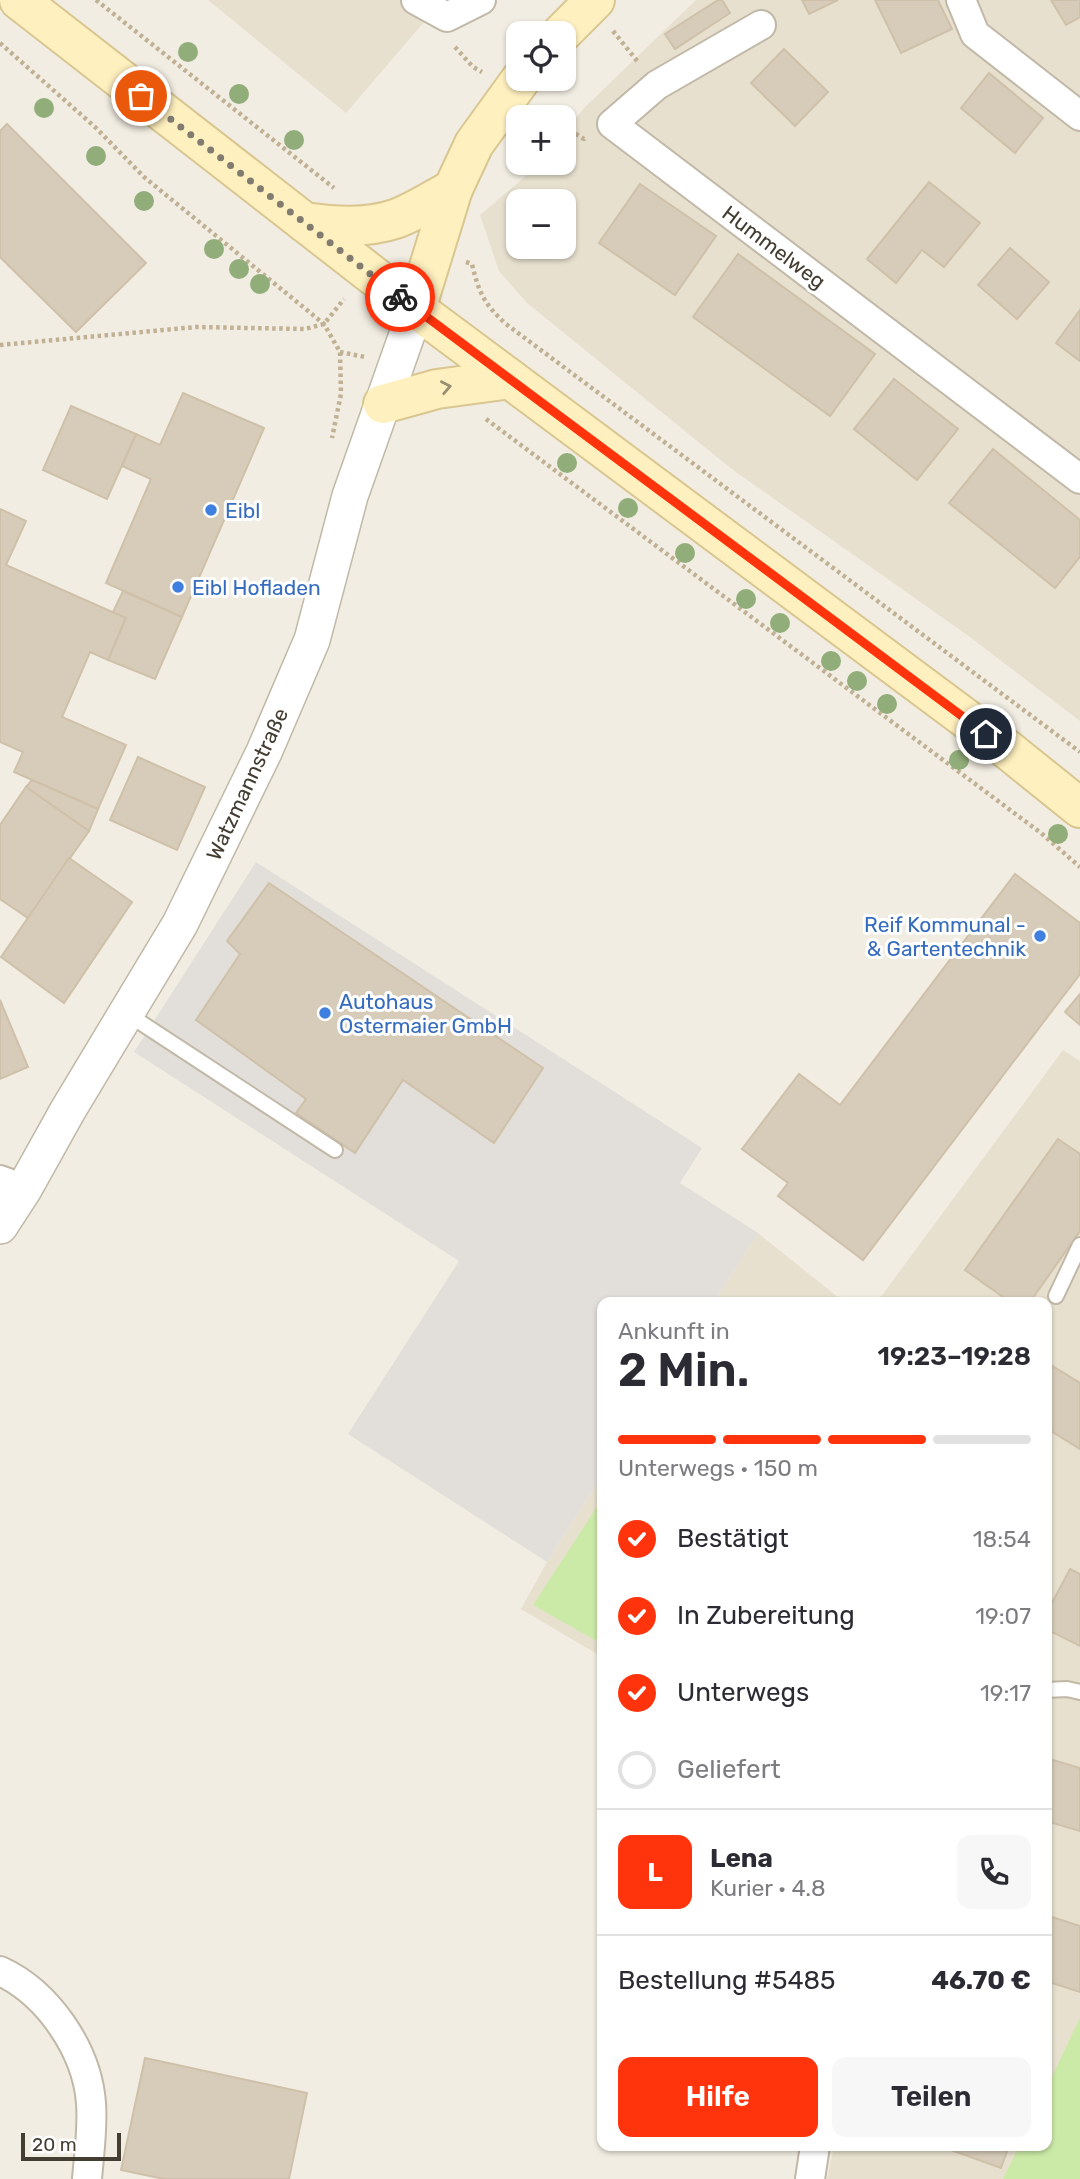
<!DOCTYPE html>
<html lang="de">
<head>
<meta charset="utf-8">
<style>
	body { margin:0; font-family:Rubik,sans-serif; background:#f7f7f7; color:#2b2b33; height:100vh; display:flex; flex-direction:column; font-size:26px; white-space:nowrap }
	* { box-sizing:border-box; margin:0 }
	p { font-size:23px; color:#7c7c81 }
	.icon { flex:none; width:38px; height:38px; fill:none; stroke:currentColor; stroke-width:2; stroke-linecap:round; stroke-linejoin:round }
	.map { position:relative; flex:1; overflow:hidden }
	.panel { position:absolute; left:597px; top:1297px; width:455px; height:854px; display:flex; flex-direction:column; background:#fff; border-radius:14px; box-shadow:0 2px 5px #0004 }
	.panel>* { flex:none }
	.controls { position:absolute; left:506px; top:21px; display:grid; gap:14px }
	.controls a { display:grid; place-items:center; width:70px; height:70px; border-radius:14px; background:#fff; box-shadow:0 2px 5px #0004; font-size:35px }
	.scale { position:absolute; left:21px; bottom:18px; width:100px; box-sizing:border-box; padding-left:7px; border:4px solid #443d32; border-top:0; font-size:19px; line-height:24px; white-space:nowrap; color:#443d32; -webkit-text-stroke:5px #fff; paint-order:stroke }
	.pin { position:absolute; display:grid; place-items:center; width:60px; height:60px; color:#fff; margin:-30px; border:4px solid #fff; border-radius:50%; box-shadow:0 2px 7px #0007 }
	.courier { position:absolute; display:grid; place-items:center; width:70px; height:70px; margin:-35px; border:5px solid #ff330c; border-radius:50%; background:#fff; color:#222; box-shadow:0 2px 9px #0007 }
	.overview em { font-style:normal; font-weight:600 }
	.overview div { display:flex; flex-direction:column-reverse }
	.overview { display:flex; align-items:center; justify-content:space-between; height:119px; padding:0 21px }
	h1 { font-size:46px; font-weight:600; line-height:52px }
	.bar { display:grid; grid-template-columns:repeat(4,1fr); gap:10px 7px; align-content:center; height:84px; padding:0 21px }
	.bar i { height:9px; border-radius:5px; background:#e1e1e2 }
	.bar .current { background:#ff330c }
	.bar p { grid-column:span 4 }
	.line { display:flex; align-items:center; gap:18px; padding:0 21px; border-top:2px solid #e1e1e2 }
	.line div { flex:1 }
	.round { display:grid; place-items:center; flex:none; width:74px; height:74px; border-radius:14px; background:#f7f7f7 }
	ol { padding:0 21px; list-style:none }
	li { display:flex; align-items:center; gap:21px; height:77px }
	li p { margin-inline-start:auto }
	li .icon { padding:7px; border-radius:50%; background:#ff330c; color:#fff; stroke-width:4 }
	li:last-child { color:#7c7c81 }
	li i { width:38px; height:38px; border:4px solid #e1e1e2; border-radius:50% }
	.button { display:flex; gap:14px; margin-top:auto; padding:14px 21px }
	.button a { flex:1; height:80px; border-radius:14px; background:#ff330c; color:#fff; font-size:28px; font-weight:600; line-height:80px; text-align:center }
	.button a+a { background:#f7f7f7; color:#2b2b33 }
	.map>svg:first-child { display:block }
</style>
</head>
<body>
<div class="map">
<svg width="1080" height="2179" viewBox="0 0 1080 2179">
	<rect width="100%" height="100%" fill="#f2ede2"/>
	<g fill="#e7e0cf" fill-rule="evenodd">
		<polygon points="208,0 443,0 346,113"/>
		<path d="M696 0H1080V721L970 637 733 470 527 303 499 271 480 215 527 175 538 163H564V132L585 107ZM518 201H564V247H518Z"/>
		<polygon points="1063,1050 1080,1061 1080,2179 827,2179 834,2146 1046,2146 1046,1302 877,1302"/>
		<polygon points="758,1233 844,1302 714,1302"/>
		<polygon points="602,1476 602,1657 521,1609 547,1562"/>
	</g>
	<g fill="#cbeaa7">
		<polygon points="602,1499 602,1644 533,1605"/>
		<polygon points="1080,2018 1080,2179 1003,2179 1019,2146 1046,2146 1047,2087"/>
	</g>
	<polygon fill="#e2dfdb" points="256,862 702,1148 680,1183 758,1233 714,1302 602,1302 602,1476 547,1562 348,1434 459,1261 134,1052"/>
	<g fill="#d7ccb9" stroke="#cfc1a9" stroke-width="2">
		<polygon points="718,0 722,0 730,13 675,49 665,34"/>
		<polygon points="802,0 838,0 809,14"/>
		<polygon points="875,0 938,0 952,29 901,53"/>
		<polygon points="1051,0 1080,0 1080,17 1066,25"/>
		<polygon points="784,49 828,92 795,126 751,83"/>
		<polygon points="989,73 1043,118 1015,153 961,108"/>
		<polygon points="7,124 146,263 76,332 0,257 0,131"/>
		<polygon points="929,182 980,223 944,267 922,250 896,283 867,259"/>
		<polygon points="640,184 716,236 675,295 599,243"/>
		<polygon points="1010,248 1049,282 1017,319 978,285"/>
		<polygon points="738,254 875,354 830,416 693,317"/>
		<polygon points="1080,310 1080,361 1056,343"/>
		<polygon points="894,379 958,429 917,480 854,429"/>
		<polygon points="183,393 264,428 182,617 106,583 151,479 122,466 136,434 160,445"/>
		<polygon points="71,406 136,434 107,499 43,470"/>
		<polygon points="993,449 1080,520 1080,557 1055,588 949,503"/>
		<polygon points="0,509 26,521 6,565 126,618 108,660 90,652 62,717 126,745 98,809 14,772 23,752 0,742"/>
		<polygon points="123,591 182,617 155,679 108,660 126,618 113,612"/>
		<polygon points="138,757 205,787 177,850 110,820"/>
		<polygon points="32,780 98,809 89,831 26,787"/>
		<polygon points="26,787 89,831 28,918 0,899 0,825"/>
		<polygon points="69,858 132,902 64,1003 1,957"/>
		<polygon points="1015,874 1080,923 1080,974 863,1260 778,1196 788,1183 742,1149 799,1074 840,1105"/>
		<polygon points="269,883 543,1068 494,1143 403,1080 355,1153 296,1113 306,1099 196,1020 240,954 227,941"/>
		<polygon points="1080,994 1080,1025 1065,1012"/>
		<polygon points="0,1000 28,1067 0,1079"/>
		<polygon points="1058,1139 1080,1154 1080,1231 1030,1302 1010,1302 965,1270"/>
		<polygon points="1046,1362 1080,1383 1080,1449 1046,1428"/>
		<polygon points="1070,1569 1080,1574 1080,1646 1046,1629 1046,1614"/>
		<polygon points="1046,1758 1080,1768 1080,1831 1046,1821"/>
		<polygon points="1046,1915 1080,1926 1080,1992 1046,1981"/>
		<polygon points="145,2058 307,2093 289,2179 164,2179 121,2170"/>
		<polygon points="940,2146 1009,2146 1001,2168"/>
	</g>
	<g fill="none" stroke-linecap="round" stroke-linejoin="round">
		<g stroke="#c1b8a7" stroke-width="18">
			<g id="service">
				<polyline points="126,1013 335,1150"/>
				<polyline points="1056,1296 1080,1245"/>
				<polyline points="1046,1690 1067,1689 1080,1692"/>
			</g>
		</g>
		<g stroke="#c1b8a7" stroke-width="32">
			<g id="minor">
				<polyline points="416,0 447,17 481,0"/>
				<polyline points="961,0 975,34 1080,116"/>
				<polyline points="761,25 657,85 612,124 1080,479"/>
				<polyline points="0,1180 24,1189"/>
				<path d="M0 1971C48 1993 87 2050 91 2103 93 2128 89 2154 87 2179"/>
				<polyline points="810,2179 815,2146"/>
			</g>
		</g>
		<g stroke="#c1b8a7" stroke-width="38">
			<polyline id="tertiary" points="0,1226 24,1189 68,1110 180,924 264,752 312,640 350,496 416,309"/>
		</g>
		<g stroke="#d9c690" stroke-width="42">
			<g id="secondary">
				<polyline points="19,0 416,309 1008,750 1080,808"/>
				<polyline points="562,33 595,0"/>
				<path d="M304 222C334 226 365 229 395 219 415 212 434 199 453 189"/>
				<polyline points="416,309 453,189 474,144 521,79"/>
				<polyline points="383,404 437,389 510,379"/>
			</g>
		</g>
		<g stroke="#c1b194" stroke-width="4.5" stroke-dasharray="3.5 3.5" stroke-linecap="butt">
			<polyline points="96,0 334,188"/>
			<polyline points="613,31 638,62"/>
			<polyline points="0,43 95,127 144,177 324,324 340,352 341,394 332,438"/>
			<polyline points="455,47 473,67 482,72"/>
			<polyline points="564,126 584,139 586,137"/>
			<path d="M466 262 472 264C479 293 484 304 506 324L1080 752"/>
			<polyline points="0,345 196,327 305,329 324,324 344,299"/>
			<polyline points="340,352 365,357"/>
			<polyline points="486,419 1041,833 1080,867"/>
		</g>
		<use href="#service" stroke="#fff" stroke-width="14"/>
		<use href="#minor" stroke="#fff" stroke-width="28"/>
		<use href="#tertiary" stroke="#fff" stroke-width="35"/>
		<use href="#secondary" stroke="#fff0bf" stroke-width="38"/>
	</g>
	<g fill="#91ad79">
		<circle cx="188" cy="52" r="10"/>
		<circle cx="239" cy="94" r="10"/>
		<circle cx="44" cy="108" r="10"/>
		<circle cx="294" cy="140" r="10"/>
		<circle cx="96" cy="156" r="10"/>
		<circle cx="144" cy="201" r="10"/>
		<circle cx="214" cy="249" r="10"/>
		<circle cx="239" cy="269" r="10"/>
		<circle cx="260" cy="284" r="10"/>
		<circle cx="567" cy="463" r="10"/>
		<circle cx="628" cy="508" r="10"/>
		<circle cx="685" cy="553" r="10"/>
		<circle cx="746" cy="599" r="10"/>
		<circle cx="780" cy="623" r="10"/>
		<circle cx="831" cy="661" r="10"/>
		<circle cx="857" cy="681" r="10"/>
		<circle cx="887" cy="704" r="10"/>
		<circle cx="959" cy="760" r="10"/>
		<circle cx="1058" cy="834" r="10"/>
	</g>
	<defs><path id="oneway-chevron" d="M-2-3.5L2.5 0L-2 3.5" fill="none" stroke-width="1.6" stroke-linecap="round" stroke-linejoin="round" transform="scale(1.75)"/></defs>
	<use stroke="#988e71" href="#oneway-chevron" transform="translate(446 387) rotate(-11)"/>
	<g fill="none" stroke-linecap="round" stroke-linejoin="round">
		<polyline stroke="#817b70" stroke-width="7" stroke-dasharray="0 12.6" points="141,96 400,297"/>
		<polyline stroke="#ff330c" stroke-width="9" points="400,297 986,734"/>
	</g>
	<g fill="#3f7fe0" stroke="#fff" stroke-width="2.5">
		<circle cx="211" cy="510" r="7"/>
		<circle cx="178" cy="587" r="7"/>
		<circle cx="1040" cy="936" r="7"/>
		<circle cx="325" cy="1013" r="7"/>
	</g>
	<g text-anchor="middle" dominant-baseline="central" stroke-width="6" stroke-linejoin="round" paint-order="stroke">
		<g font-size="21" fill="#443d32" stroke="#fff">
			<text transform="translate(774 247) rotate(37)">Hummelweg</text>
			<text transform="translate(247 784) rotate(-65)">Watzmannstraße</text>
		</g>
		<g font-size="21" fill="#366cbe" stroke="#fff" text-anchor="start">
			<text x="225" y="510">Eibl</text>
			<text x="192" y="587">Eibl Hofladen</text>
			<text x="1026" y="924" text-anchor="end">Reif Kommunal -<tspan x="1026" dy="24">&amp; Gartentechnik</tspan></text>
			<text x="339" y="1001">Autohaus<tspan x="339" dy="24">Ostermaier GmbH</tspan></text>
		</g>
	</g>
</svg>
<div class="controls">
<a><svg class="icon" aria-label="locate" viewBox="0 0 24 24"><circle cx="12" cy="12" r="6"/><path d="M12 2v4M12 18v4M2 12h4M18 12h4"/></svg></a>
<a>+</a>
<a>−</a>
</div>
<div class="scale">20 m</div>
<div class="pin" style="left:141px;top:96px;background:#ea580c"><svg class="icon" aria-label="bag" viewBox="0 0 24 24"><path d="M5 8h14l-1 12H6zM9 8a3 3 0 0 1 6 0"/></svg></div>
<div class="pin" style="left:986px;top:734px;background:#1f2937"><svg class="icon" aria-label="home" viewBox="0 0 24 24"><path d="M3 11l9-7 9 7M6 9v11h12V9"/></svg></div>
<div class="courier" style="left:400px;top:297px"><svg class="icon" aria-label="bike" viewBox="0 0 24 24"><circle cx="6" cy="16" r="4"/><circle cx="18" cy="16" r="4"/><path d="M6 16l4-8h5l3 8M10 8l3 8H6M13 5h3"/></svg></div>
<section class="panel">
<div class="overview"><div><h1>2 Min.</h1><p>Ankunft in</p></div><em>19:23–19:28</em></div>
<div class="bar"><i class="current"></i><i class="current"></i><i class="current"></i><i></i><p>Unterwegs · 150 m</p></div>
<ol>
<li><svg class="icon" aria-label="check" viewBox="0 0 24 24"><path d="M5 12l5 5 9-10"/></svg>Bestätigt<p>18:54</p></li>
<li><svg class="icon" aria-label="check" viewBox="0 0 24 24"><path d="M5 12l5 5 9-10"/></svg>In Zubereitung<p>19:07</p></li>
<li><svg class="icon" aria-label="check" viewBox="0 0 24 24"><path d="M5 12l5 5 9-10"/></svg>Unterwegs<p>19:17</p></li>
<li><i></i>Geliefert</li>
</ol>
<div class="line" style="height:126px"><b class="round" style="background:#ff330c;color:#fff">L</b><div><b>Lena</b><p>Kurier · 4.8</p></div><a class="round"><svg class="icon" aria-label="phone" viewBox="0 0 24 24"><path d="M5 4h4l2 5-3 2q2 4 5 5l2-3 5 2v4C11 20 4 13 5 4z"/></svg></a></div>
<div class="line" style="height:91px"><div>Bestellung #5485</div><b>46.70 €</b></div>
<div class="button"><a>Hilfe</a><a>Teilen</a></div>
</section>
</div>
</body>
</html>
